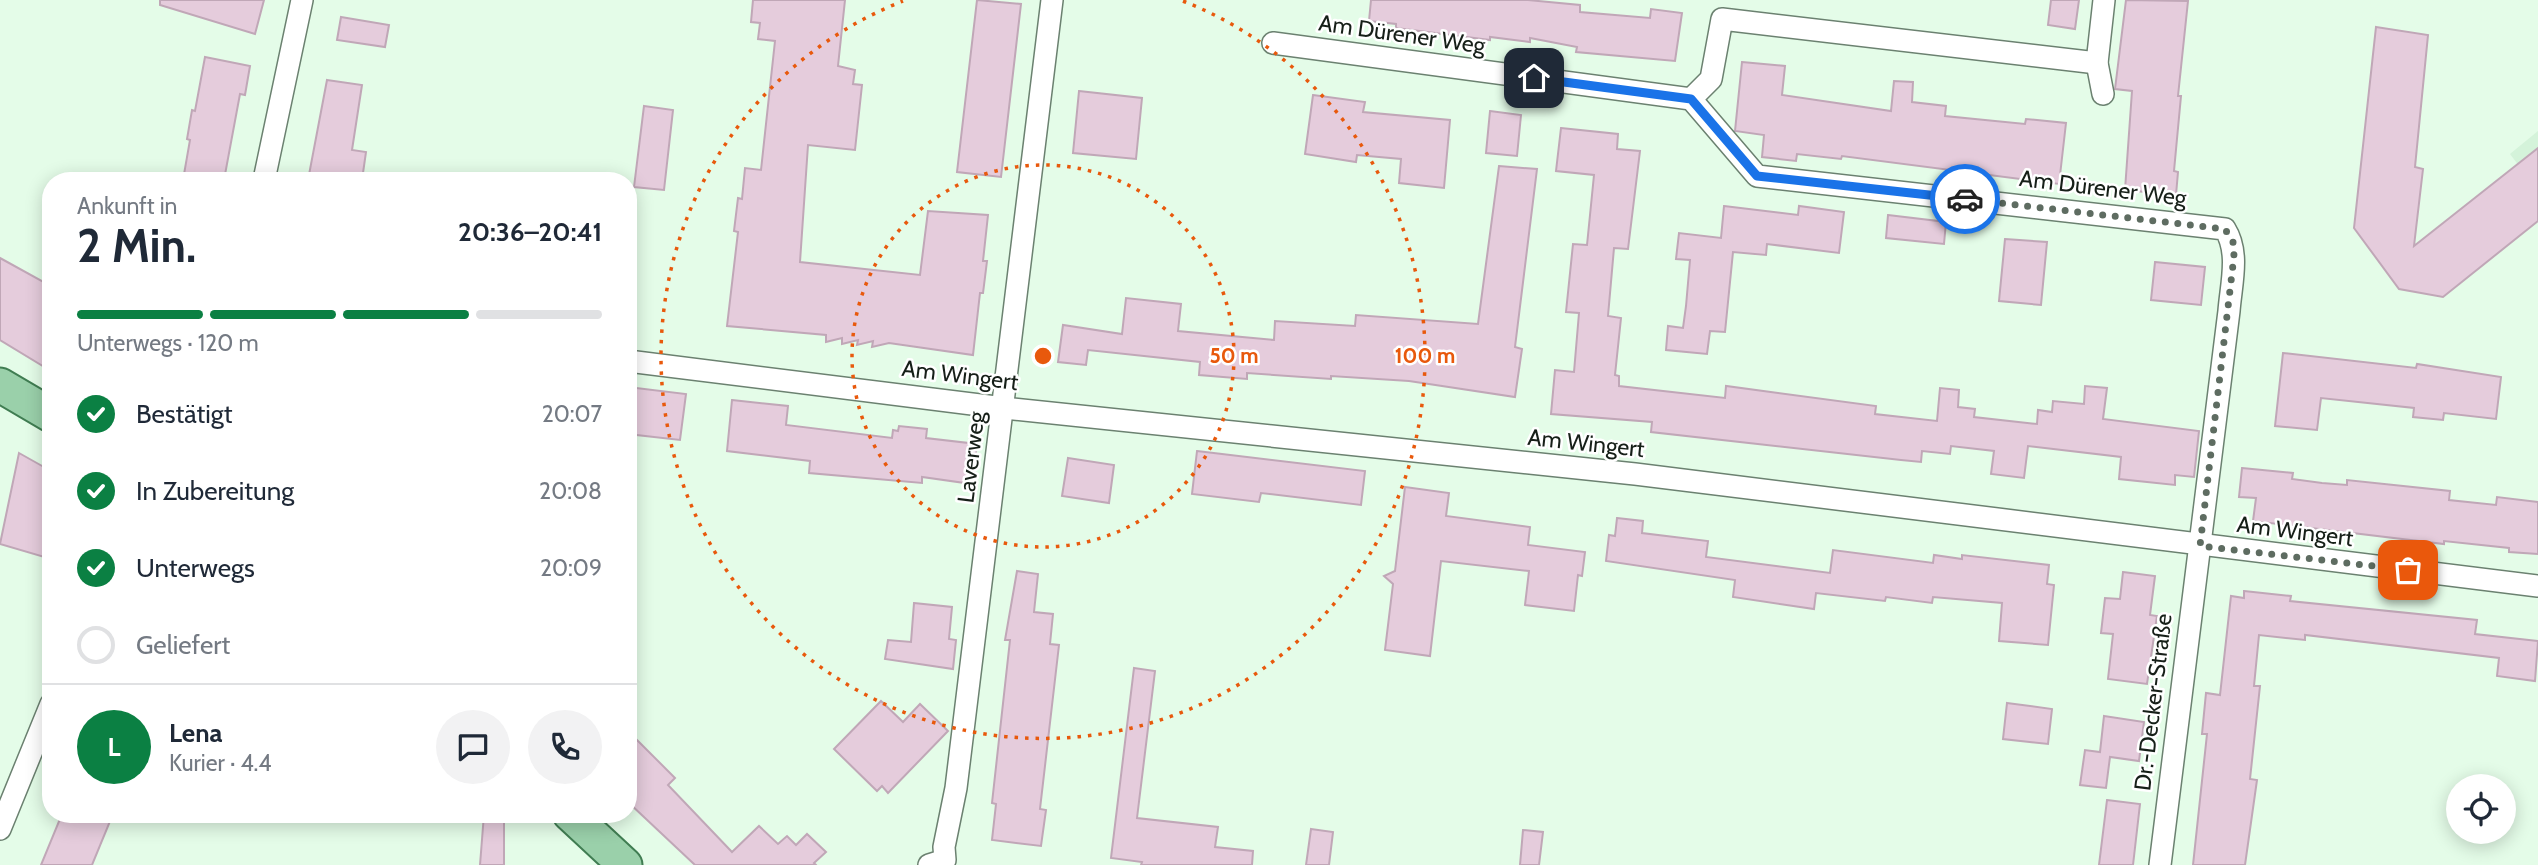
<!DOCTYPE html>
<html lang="de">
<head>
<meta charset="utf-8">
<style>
	body { margin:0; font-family:Cabin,sans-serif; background:#f2f2f3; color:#1f2937; height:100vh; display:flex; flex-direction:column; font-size:26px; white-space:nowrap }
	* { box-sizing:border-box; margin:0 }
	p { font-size:23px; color:#747a83 }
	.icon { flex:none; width:38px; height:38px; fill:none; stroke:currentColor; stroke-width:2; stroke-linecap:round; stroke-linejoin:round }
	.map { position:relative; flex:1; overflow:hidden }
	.side { position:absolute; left:42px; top:172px; width:595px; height:651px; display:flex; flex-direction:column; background:#fff; border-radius:28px; box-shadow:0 4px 18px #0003 }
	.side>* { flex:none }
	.buttons { position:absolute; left:2446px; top:774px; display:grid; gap:14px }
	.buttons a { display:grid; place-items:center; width:70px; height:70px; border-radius:50%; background:#fff; box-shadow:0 4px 18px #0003; font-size:35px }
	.pin { position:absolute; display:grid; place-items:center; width:60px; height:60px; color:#fff; margin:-30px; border-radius:14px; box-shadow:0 4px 10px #0006 }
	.courier { position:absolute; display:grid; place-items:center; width:70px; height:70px; margin:-35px; border:5px solid #1a73e8; border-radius:50%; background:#fff; color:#222; box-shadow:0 2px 9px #0007 }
	.overview em { font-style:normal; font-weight:800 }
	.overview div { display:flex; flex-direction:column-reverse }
	.overview { display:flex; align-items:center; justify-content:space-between; height:119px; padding:0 35px }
	h1 { font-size:46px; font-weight:800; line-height:52px }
	.bar { display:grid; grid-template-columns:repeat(4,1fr); gap:10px 7px; align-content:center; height:84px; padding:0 35px }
	.bar i { height:9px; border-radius:5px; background:#e0e1e3 }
	.bar .active { background:#0b8043 }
	.bar p { grid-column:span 4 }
	.line { display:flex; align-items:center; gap:18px; padding:0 35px; border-top:2px solid #e0e1e3 }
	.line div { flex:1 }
	.round { display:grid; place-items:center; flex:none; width:74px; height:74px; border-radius:37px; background:#f2f2f3 }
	ol { padding:0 35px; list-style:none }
	li { display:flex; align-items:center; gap:21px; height:77px }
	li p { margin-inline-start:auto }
	li .icon { padding:7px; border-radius:50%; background:#0b8043; color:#fff; stroke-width:4 }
	li:last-child { color:#747a83 }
	li i { width:38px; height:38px; border:4px solid #e0e1e3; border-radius:50% }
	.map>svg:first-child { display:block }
</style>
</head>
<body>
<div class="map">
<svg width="2538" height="865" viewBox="0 0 2538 865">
	<rect width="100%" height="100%" fill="#e4fce8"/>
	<polygon fill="#d4f3da" points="2538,131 2538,191 2510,154"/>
	<g fill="#e5ccdc" stroke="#c0a7b7" stroke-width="2">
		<polygon points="160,0 264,0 255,34 160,5"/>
		<polygon points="753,0 845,0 838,66 855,70 853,84 862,85 855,150 808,145 800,262 920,275 928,211 988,215 983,261 987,261 983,293 980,293 973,355 889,343 872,347 873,341 857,345 858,340 842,344 842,338 826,342 826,335 727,326 738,232 734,231 738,198 742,199 745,168 761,170 775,41 758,39 760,23 751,22"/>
		<polygon points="977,0 1021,4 1001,177 957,172"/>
		<polygon points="1371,0 1528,0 1580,5 1580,12 1650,18 1651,9 1682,13 1675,61 1576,52 1577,47 1530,38 1530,42 1490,37 1490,40 1396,28 1396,24 1369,21"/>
		<polygon points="2051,0 2079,0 2075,29 2048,25"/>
		<polygon points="2126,0 2188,1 2178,96 2181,96 2174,171 2178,172 2176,195 2125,190 2132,91 2115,89"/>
		<polygon points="341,17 389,25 385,47 337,40"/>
		<polygon points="2376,27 2428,35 2415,167 2423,169 2414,246 2538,148 2538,221 2443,297 2399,289 2354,228"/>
		<polygon points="205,57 250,66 245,95 240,94 224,180 183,180 190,140 187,139 192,110 195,111"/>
		<polygon points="1742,62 1785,66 1782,95 1891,111 1894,81 1913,82 1912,102 1946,106 1945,116 2025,124 2026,119 2066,123 2059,184 1842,156 1841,159 1797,154 1796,161 1762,157 1764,135 1735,131"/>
		<polygon points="327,80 362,85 352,150 366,152 362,180 308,180"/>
		<polygon points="1079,91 1142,98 1136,159 1073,153"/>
		<polygon points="1313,95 1365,102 1363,112 1450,120 1444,188 1399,183 1401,159 1357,155 1356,162 1305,154"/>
		<polygon points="644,106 673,110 664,190 634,187"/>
		<polygon points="1490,111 1521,115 1517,156 1486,153"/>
		<polygon points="1561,128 1618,134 1617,149 1640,151 1628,249 1614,248 1608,316 1621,318 1615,375 1619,376 1619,386 1725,398 1726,386 1876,406 1875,414 1937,421 1940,388 1959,390 1958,407 1975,409 1974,417 2037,424 2038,410 2052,412 2053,401 2084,404 2085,386 2107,388 2103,419 2199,431 2194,477 2175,475 2175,485 2119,479 2121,457 2028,446 2024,478 1991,474 1994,451 1951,446 1950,454 1922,451 1921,462 1901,460 1651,432 1652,422 1551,414 1555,370 1574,372 1579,313 1566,312 1573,244 1587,245 1594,175 1556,171"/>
		<polygon points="1499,166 1537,169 1515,347 1522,349 1515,397 1409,381 1331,376 1331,379 1247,373 1247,379 1199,375 1200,362 1088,350 1086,365 1058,362 1063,325 1122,334 1126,298 1181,304 1178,331 1274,340 1275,321 1355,326 1356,315 1478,324"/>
		<polygon points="1724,206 1798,215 1799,206 1844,212 1839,253 1767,244 1766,255 1733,252 1725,332 1710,331 1707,354 1666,350 1668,326 1683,328 1686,306 1690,260 1676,259 1679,233 1721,238"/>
		<polygon points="1888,215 1946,222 1944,244 1886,238"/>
		<polygon points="2005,239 2047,242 2041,305 1999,301"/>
		<polygon points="0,258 51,286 51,371 0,340"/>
		<polygon points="2155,262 2205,267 2201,305 2151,300"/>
		<polygon points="2283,353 2416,368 2417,364 2501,377 2496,419 2444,413 2443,420 2413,417 2414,408 2321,398 2317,430 2275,426"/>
		<polygon points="628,387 686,394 680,440 628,434"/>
		<polygon points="732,400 788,406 786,425 892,438 893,430 898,431 899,426 927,429 926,438 977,444 972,484 922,477 922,483 809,473 810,461 727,451"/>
		<polygon points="1197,451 1365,471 1361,505 1261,493 1259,502 1192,494"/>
		<polygon points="19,453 51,471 51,559 0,544"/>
		<polygon points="1068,458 1114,465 1109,503 1062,496"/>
		<polygon points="2242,468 2293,473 2292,479 2322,483 2347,485 2347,480 2450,491 2449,500 2496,505 2497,497 2538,502 2538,554 2509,552 2509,548 2444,541 2444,544 2253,521 2256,498 2239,497"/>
		<polygon points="1405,487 1449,493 1446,516 1530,527 1528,545 1585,552 1582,576 1578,575 1574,611 1525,605 1529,571 1441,561 1430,656 1385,650 1393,584 1384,576 1395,571"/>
		<polygon points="1617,518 1643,521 1642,533 1708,541 1706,557 1830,573 1833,550 1933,563 1934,555 1962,559 1962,555 2049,565 2047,584 2054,585 2048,645 1999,641 2002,603 1933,597 1932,603 1886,597 1885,601 1816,593 1814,609 1733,597 1735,580 1606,561 1609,535 1615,536"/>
		<polygon points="1017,571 1038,574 1034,612 1053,614 1050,644 1059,645 1040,809 1046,810 1041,846 992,840 996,804 992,803 1010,640 1005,640"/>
		<polygon points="2123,572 2155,576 2150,615 2157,616 2147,684 2108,679 2113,634 2101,633 2105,598 2120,599"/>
		<polygon points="2244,591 2291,596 2290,601 2477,620 2475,634 2538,641 2535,681 2497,676 2499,658 2305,635 2305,640 2259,635 2254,686 2260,686 2250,779 2257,780 2245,865 2193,865 2207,734 2202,734 2206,693 2220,695 2231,596 2244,598"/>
		<polygon points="914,603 952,607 949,639 956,640 953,669 885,659 888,640 911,642"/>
		<polygon points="1134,668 1155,671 1137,818 1218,827 1215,847 1253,851 1252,865 1141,865 1142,862 1111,858"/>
		<polygon points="881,701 903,722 920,704 948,731 888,793 882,786 877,791 834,749"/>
		<polygon points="2007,703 2052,709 2048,744 2003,739"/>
		<polygon points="2104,716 2144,722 2139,761 2110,757 2106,788 2080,785 2085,750 2100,752"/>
		<polygon points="628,731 675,778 668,785 732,852 759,826 778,844 787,836 796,845 807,834 826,852 814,863 816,865 695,865 628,802"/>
		<polygon points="2107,800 2140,804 2133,865 2099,865"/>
		<polygon points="62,814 113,814 92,865 41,865"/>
		<polygon points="484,814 504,814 504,865 480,865"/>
		<polygon points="1311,829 1333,832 1329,865 1306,865"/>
		<polygon points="1523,830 1543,832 1539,865 1520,865"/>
	</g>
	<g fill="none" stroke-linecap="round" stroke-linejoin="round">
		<g stroke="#6b8170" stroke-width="24">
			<g id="minor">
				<path d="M1273 43 1691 99 1757 176 2225 229C2240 253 2231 284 2229 311L2160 865"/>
				<polyline points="2103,94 2097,63 2104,0"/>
				<polyline points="1691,99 1711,79 1722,19 2097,63"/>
				<polyline points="264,180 302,0"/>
				<polyline points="628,361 1004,408 1635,474 2538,586"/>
				<polyline points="0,829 51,704"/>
				<polyline points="929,865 945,860 944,847 956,788 1052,0"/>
			</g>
		</g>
		<g stroke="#407d52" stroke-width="37">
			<g id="primary">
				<polyline points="0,385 51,415"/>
				<polyline points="570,814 625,865"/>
			</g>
		</g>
		<use href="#minor" stroke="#fff" stroke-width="21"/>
		<use href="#primary" stroke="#9ad0aa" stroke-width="33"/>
	</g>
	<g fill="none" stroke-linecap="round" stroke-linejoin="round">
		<polyline stroke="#5e6c61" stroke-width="7" stroke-dasharray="0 12.6" points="1965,199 2225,229 2233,242 2234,256 2200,546 2408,570"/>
		<polyline stroke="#1a73e8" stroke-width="9" points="1534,78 1691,99 1757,176 1965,199"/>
	</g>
	<g fill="none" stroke="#e8590c" stroke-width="3.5" stroke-dasharray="3.5 7">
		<circle cx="1043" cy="356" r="191"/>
		<path d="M1183 1A382 382 0 1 1 903 1"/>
	</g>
	<g text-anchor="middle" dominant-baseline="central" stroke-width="5" stroke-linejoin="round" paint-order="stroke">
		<g font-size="23" fill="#161f18" stroke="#fff">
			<text transform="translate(1402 34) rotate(8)">Am Dürener Weg</text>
			<text transform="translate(2103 188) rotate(7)">Am Dürener Weg</text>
			<text transform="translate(960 375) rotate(7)">Am Wingert</text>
			<text transform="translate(1586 443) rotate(6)">Am Wingert</text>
			<text transform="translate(971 457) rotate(-83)">Laverweg</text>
			<text transform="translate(2295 531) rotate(7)">Am Wingert</text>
			<text transform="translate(2153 702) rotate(-83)">Dr.-Decker-Straße</text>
		</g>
	</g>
	<circle cx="1043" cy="356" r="10" fill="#e8590c" stroke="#fff" stroke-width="3.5"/>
	<g font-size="21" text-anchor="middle" font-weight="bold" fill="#e8590c" stroke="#fff" stroke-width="5" stroke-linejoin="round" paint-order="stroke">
		<text x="1234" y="363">50 m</text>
		<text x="1425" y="363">100 m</text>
	</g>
</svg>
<div class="buttons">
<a><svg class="icon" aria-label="locate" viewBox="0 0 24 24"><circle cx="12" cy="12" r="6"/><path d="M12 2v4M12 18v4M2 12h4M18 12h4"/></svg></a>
</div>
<div class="pin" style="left:2408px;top:570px;background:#ea580c"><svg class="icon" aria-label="bag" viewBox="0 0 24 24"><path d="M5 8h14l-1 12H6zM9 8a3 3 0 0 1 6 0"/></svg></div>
<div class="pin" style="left:1534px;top:78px;background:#1f2937"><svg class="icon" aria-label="home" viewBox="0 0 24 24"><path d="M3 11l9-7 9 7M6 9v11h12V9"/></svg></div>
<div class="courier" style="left:1965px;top:199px"><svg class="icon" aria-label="car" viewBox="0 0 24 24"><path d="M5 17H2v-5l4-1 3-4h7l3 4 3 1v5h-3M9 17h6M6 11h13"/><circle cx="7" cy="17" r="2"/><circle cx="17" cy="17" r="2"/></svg></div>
<section class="side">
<div class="overview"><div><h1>2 Min.</h1><p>Ankunft in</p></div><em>20:36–20:41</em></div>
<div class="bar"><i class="active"></i><i class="active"></i><i class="active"></i><i></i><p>Unterwegs · 120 m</p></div>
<ol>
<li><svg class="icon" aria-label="check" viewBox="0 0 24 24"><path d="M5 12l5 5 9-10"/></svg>Bestätigt<p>20:07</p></li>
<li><svg class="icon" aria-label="check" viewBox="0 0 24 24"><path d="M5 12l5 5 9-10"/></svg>In Zubereitung<p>20:08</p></li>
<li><svg class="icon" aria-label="check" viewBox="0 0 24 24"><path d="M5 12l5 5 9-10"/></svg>Unterwegs<p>20:09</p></li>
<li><i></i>Geliefert</li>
</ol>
<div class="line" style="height:126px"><b class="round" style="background:#0b8043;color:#fff">L</b><div><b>Lena</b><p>Kurier · 4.4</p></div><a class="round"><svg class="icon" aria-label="chat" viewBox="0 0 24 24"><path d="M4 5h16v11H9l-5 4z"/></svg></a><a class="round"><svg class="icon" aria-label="phone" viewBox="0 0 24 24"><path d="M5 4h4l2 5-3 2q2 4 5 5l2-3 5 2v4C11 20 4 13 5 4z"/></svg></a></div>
</section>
</div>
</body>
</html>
